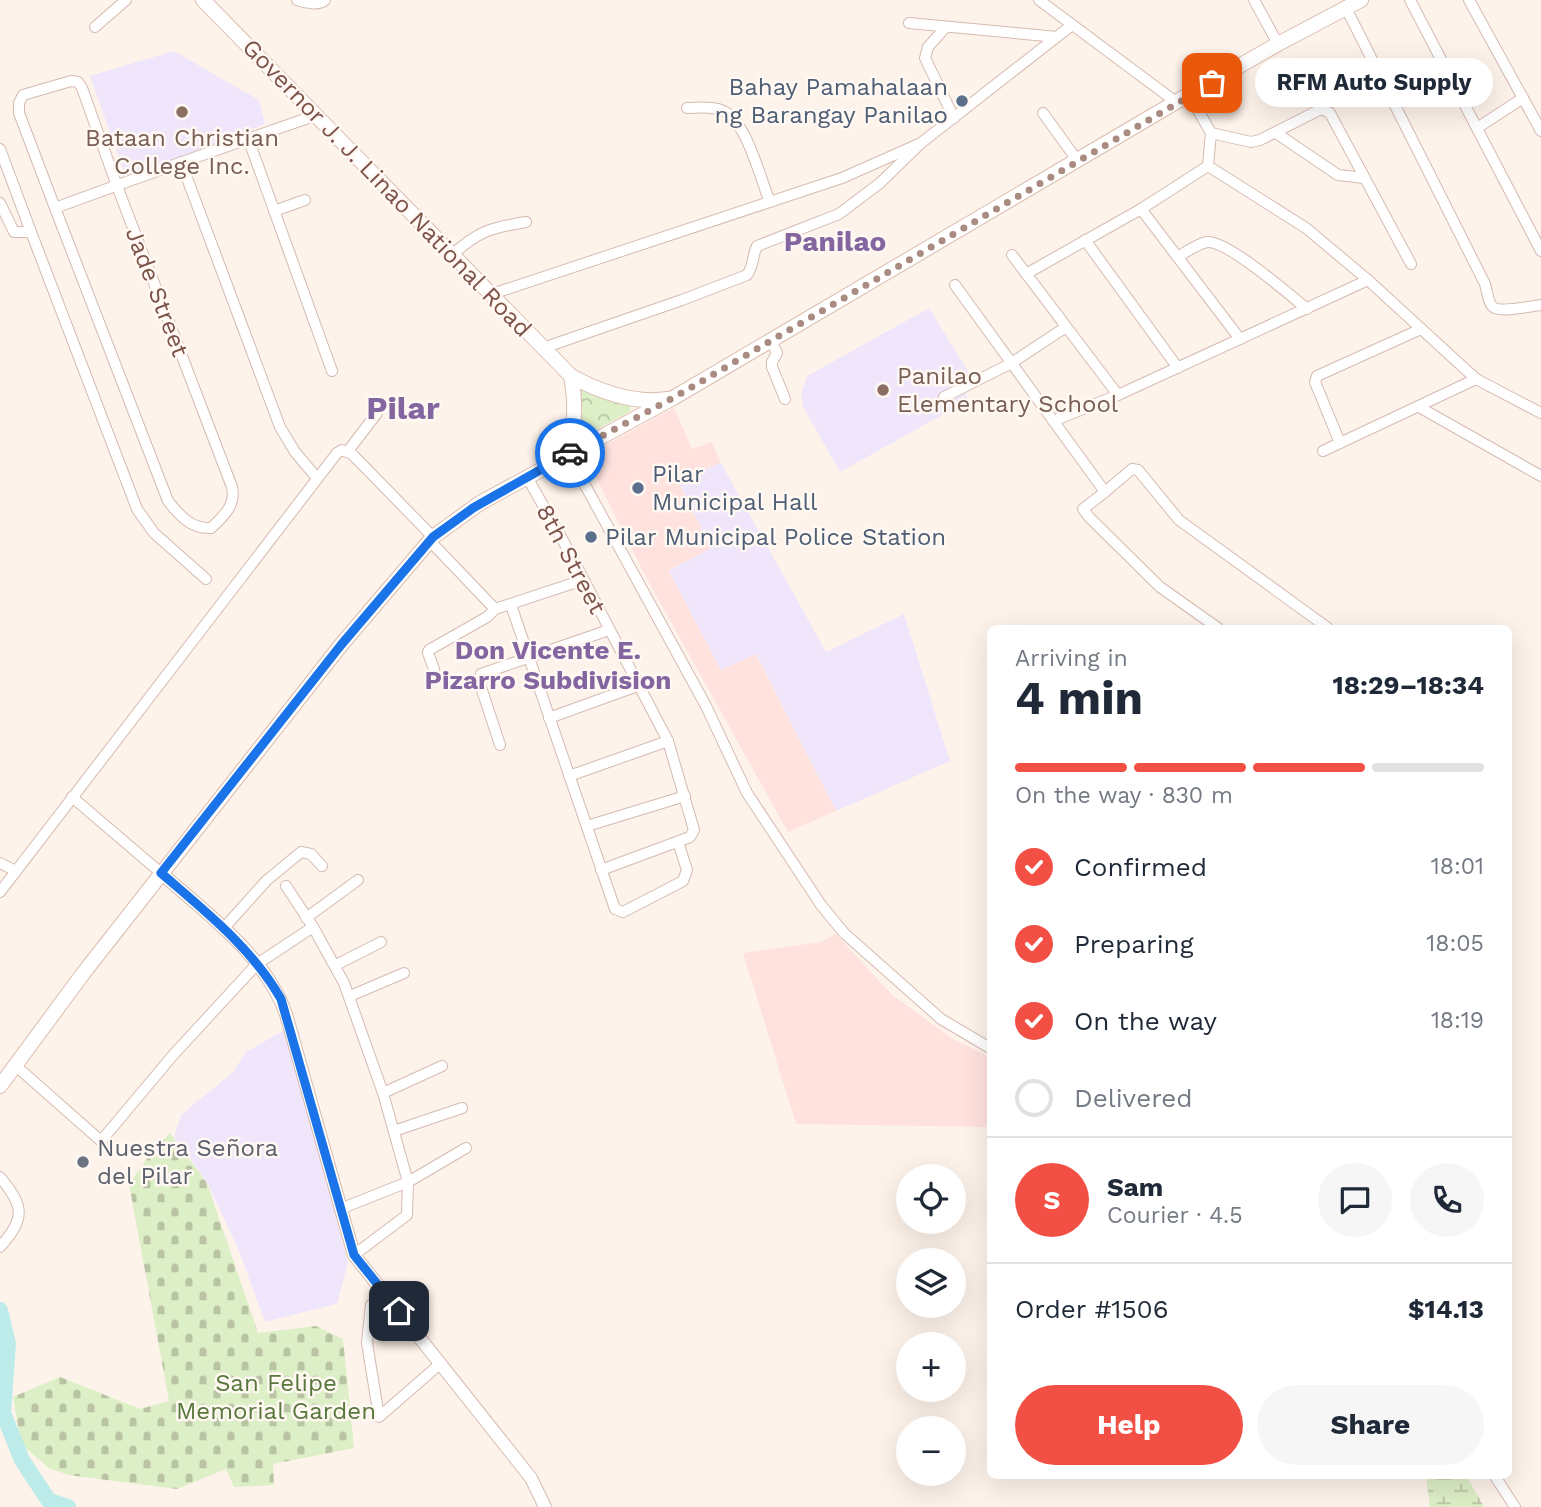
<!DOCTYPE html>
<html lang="en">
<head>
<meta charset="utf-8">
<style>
	body { margin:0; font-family:"Work Sans",sans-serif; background:#f6f6f7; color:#1f2937; height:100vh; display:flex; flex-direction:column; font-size:26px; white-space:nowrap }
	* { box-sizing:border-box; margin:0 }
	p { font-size:23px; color:#747a83 }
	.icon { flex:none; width:38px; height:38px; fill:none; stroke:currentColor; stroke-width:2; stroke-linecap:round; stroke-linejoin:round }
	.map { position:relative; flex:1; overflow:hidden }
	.panel { position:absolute; left:987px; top:625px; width:525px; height:854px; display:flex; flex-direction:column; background:#fff; border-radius:10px; box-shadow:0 7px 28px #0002 }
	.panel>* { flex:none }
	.fabs { position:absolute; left:896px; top:1164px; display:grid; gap:14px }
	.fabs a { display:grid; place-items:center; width:70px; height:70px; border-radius:50%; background:#fff; box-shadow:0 7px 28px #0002; font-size:35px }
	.pin { position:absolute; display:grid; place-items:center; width:60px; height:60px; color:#fff; margin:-30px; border-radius:14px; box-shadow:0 4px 10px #0006 }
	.courier { position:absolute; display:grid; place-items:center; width:70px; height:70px; margin:-35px; border:5px solid #1a73e8; border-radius:50%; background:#fff; color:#222; box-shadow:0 2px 9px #0007 }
	.bubble { position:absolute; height:49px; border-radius:24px; background:#fff; box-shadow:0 7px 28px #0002; font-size:23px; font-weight:700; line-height:49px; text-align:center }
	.overview em { font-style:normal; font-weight:700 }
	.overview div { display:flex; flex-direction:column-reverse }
	.overview { display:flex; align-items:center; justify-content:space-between; height:119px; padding:0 28px }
	h1 { font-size:46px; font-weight:700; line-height:52px }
	.bar { display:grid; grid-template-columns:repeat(4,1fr); gap:10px 7px; align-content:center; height:84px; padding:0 28px }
	.bar i { height:9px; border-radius:5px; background:#e0e1e3 }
	.bar .current { background:#f35045 }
	.bar p { grid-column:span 4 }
	.line { display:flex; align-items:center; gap:18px; padding:0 28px; border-top:2px solid #e0e1e3 }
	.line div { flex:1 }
	.round { display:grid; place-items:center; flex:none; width:74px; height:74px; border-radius:37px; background:#f6f6f7 }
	ol { padding:0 28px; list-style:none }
	li { display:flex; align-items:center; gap:21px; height:77px }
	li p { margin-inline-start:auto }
	li .icon { padding:7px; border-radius:50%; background:#f35045; color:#fff; stroke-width:4 }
	li:last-child { color:#747a83 }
	li i { width:38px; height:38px; border:4px solid #e0e1e3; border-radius:50% }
	.button { display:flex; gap:14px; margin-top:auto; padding:14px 28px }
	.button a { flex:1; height:80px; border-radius:42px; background:#f35045; color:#fff; font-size:28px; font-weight:700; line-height:80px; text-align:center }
	.button a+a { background:#f6f6f7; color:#1f2937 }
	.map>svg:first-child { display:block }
</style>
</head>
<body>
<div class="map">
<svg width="1541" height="1507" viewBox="0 0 1541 1507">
	<defs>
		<pattern id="wetland-marsh" width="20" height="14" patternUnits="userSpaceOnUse" patternTransform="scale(1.75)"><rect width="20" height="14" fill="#ddefc6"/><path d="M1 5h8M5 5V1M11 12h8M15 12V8" fill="none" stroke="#b8c4a3"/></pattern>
		<pattern id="cemetery-stones" width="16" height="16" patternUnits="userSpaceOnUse" patternTransform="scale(1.75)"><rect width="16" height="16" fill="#ddefc6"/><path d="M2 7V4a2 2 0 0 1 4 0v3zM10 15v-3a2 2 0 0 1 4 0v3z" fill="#b8c4a3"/></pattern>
		<pattern id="park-crowns" width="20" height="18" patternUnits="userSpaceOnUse" patternTransform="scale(1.75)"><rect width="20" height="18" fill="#ddefc6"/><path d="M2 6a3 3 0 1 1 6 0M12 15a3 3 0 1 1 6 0" fill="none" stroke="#b8c4a3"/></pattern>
	</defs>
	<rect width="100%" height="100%" fill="#fef3ea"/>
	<g fill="#ffe2de">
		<polygon points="674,408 692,449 712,442 721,463 677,479 711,549 669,570 721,670 755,653 836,811 788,832 647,579 585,456"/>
		<polygon points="836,934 892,995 953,1039 990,1057 990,1127 796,1124 743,953 821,942"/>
	</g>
	<g fill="#f0e6fb">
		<polygon points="174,51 259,100 265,124 126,178 90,76"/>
		<polygon points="929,308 972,378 961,384 969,400 840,472 803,407 801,394 807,376"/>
		<polygon points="721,463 826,652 904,614 950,761 836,811 756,654 721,670 669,571 711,548 677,479"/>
		<polygon points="286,1029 348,1263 337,1304 265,1322 239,1251 207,1182 174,1137 181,1115 232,1073 246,1052"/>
	</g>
	<polygon fill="url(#wetland-marsh)" points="1426,1475 1466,1475 1484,1507 1430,1507"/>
	<polygon fill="url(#cemetery-stones)" points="170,1133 207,1183 258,1333 316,1326 343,1339 354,1448 273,1464 274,1485 234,1487 226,1469 177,1489 68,1475 49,1468 21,1444 13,1397 60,1377 140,1409 169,1401 129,1184 149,1156"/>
	<polygon fill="url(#park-crowns)" points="576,383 630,404 631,411 575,441 583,409"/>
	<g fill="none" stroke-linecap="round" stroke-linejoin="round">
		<polyline stroke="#bcebea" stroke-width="16" points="0,1310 8,1344 3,1413 22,1460 49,1501 68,1507"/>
		<g stroke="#d5bab0" stroke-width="12">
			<g id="minor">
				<path d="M297 0C305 3 319 6 325 0"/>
				<polyline points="1039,0 1176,102"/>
				<polyline points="1254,0 1278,44"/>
				<polyline points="1410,0 1541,251"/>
				<polyline points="1469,0 1541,131"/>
				<path d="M1346 8 1485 284C1487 290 1488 303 1493 307 1500 313 1531 306 1541 305"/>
				<polyline points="909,23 1057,37"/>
				<polyline points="95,27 126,0"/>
				<polyline points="945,28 928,47 925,58 954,118"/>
				<polyline points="1190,96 1211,133 1208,166 1306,228 1368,280 1476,379 1541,413"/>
				<path d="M687 108C698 108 710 106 721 110 746 118 760 178 770 202"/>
				<polyline points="1043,113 1077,160"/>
				<polyline points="1477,128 1523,98"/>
				<polyline points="1211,133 1251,142 1260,140 1321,109 1330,113 1332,117 1411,264"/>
				<polyline points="1276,133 1338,175 1364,178"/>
				<polyline points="248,138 332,371"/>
				<polyline points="0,149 31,232"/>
				<polyline points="181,162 280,427 295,452 317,478"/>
				<polyline points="0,203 14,232 31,232 137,509 154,533 206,579"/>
				<path d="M55 208 19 113V103L23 95 71 81 78 82 82 88 117 186 232 487C236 505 224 516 211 528 191 529 180 516 168 501L55 208C141 176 227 146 314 116"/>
				<polyline points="1141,209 1240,339"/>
				<polyline points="274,211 305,200"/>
				<polyline points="1085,240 1178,368"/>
				<polyline points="1012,255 1118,395"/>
				<path d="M451 256C478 231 490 228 526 222"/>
				<path d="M1178 257C1186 252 1197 244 1207 242 1227 240 1290 295 1307 309"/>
				<polyline points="1026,274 1141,209 1208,166"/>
				<polyline points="955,285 1105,492 1132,469 1138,470 1179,520 1328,628"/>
				<polyline points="489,295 842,178 921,143 1072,25"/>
				<polyline points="771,341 777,353 772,362 772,367 785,399"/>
				<path d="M543 348 682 300 747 275C754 266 752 256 757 246L839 214 880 183 919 145"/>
				<polyline points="944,397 1010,364 1066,327"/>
				<polyline points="1419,407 1541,476"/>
				<polyline points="1053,421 1118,395 1368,280"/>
				<polyline points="1340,443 1315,382 1317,376 1421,329"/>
				<polyline points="348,451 377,413"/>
				<polyline points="1323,451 1476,379"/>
				<polyline points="568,454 706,706 747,793 821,905 844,933 941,1019 990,1048"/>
				<polyline points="527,477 566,546 668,741 694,830 690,837 601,870"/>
				<polyline points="1105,492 1083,509 1089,517 1160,587 1218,628"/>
				<polyline points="429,540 495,609"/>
				<polyline points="511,605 615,909 623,912 683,881 687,870 678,842"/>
				<polyline points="434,669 428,653 429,650 487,617 495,609 583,580"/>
				<polyline points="549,718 640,685"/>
				<polyline points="500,745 479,681 481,674 609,630"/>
				<polyline points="569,776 668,741"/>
				<polyline points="72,797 161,873"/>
				<polyline points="587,826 685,796"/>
				<polyline points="0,863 16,871"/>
				<polyline points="0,892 337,453 342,450 352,454 433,537"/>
				<polyline points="306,918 358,880"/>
				<polyline points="313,927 344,983 383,1093 408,1182 407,1215 354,1255"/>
				<polyline points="223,929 266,881 301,852 311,854 322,866"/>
				<polyline points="336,965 381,942"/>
				<polyline points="350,996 404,973"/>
				<polyline points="16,1066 101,1141 174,1054 257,964 313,927 286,886"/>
				<polyline points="383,1093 442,1066"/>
				<polyline points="394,1131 462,1108"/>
				<path d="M0 1177C24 1206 26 1218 0 1247"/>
				<polyline points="340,1209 408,1182 466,1148"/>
				<polyline points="384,1294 371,1305 367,1343 379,1417 441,1363"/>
				<polyline points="1494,1475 1515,1507"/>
			</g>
		</g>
		<g stroke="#d5bab0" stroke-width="14">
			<path id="tertiary" d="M161 873C207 914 265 955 286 1014L354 1255 531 1478 545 1507"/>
		</g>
		<g stroke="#dbbcaf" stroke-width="16">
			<g id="secondary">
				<path d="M203 0 571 376C600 392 634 404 668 399"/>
				<path d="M568 454C574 425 577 407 571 376"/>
				<polyline points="0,1086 85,971 341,645 433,537 480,503 673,398 1176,102 1278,44 1361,0"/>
			</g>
		</g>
		<use href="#minor" stroke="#fff" stroke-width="10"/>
		<use href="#tertiary" stroke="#fff" stroke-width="12"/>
		<use href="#secondary" stroke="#fff" stroke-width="14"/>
	</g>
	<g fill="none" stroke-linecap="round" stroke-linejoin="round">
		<polyline stroke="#aa8b81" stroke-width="7" stroke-dasharray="0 12.6" points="570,453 673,398 1212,83"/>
		<path stroke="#1a73e8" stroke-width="9" d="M399 1311 354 1255 281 999C252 948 205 911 161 873L341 645 433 537 473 508 570 453"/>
	</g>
	<g fill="#5c6f8a" stroke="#fff8f3" stroke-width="2.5">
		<circle cx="962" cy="101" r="7"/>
		<circle cx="638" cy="488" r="7"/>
		<circle cx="591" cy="537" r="7"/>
	</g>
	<g fill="#8d6e63" stroke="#fff8f3" stroke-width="2.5">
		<circle cx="182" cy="112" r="7"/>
		<circle cx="883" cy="390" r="7"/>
	</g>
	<circle fill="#6b7280" stroke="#fff8f3" stroke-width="2.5" cx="83" cy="1162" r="7"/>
	<g text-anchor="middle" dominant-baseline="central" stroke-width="5" stroke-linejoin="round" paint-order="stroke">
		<g font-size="24" fill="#4e5e75" stroke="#fff8f3" text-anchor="start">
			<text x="948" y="87" text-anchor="end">Bahay Pamahalaan<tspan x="948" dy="28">ng Barangay Panilao</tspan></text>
			<text x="652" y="474">Pilar<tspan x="652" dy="28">Municipal Hall</tspan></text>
			<text x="605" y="537">Pilar Municipal Police Station</text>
		</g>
		<g font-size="24" fill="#785e54" stroke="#fff8f3">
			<text x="182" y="138">Bataan Christian<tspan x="182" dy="28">College Inc.</tspan></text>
			<text x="897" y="376" text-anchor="start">Panilao<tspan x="897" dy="28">Elementary School</tspan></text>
		</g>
		<g font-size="24" fill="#7d5349" stroke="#fff8f3">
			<text transform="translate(387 188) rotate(46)">Governor J. J. Linao National Road</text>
			<text transform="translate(157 292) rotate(69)">Jade Street</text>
			<text transform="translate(571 559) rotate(62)">8th Street</text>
		</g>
		<g font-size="24" fill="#5b616d" stroke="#fff8f3" text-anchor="start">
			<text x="97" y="1148">Nuestra Señora<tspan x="97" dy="28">del Pilar</tspan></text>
		</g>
		<g font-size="24" fill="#57773b" stroke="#fff8f3">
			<text x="276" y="1383">San Felipe<tspan x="276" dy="28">Memorial Garden</tspan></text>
		</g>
		<g font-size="26" font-weight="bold" fill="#8366a0" stroke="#fff8f3">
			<text x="548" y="650">Don Vicente E.<tspan x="548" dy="30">Pizarro Subdivision</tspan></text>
		</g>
		<g font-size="28" font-weight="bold" fill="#8366a0" stroke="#fff8f3">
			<text x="835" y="241">Panilao</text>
		</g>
		<g font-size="32" font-weight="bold" fill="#8366a0" stroke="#fff8f3">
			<text x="403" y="408">Pilar</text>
		</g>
	</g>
</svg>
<div class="fabs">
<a><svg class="icon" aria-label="locate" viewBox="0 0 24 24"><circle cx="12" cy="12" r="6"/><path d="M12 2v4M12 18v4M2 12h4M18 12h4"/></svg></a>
<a><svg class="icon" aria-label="layers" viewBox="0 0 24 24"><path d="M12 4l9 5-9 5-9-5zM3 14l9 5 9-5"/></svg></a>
<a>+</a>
<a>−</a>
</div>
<div class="pin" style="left:1212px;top:83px;background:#ea580c"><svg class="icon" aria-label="bag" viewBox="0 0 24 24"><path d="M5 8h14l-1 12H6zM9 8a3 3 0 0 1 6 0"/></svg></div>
<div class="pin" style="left:399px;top:1311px;background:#1f2937"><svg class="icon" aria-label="home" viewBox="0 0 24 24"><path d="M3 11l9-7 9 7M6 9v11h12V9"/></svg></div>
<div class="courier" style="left:570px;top:453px"><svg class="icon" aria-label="car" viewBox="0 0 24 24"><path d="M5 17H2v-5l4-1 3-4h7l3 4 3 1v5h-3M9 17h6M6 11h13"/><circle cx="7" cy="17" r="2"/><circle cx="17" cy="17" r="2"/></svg></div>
<div class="bubble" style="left:1255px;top:58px;width:238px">RFM Auto Supply</div>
<section class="panel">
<div class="overview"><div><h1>4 min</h1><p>Arriving in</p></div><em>18:29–18:34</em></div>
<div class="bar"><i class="current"></i><i class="current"></i><i class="current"></i><i></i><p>On the way · 830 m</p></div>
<ol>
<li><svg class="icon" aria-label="check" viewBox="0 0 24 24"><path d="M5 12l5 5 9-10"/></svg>Confirmed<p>18:01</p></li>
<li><svg class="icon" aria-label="check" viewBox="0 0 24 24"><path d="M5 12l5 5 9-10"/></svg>Preparing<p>18:05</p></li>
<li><svg class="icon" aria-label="check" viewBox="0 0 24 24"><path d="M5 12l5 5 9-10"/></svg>On the way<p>18:19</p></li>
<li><i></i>Delivered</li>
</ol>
<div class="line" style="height:126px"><b class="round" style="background:#f35045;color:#fff">S</b><div><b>Sam</b><p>Courier · 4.5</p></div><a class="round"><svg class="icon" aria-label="chat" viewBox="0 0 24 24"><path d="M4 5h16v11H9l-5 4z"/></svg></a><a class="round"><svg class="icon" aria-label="phone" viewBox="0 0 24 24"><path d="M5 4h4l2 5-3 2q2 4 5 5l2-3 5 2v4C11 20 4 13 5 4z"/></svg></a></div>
<div class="line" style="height:91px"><div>Order #1506</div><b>$14.13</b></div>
<div class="button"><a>Help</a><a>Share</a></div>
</section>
</div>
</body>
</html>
